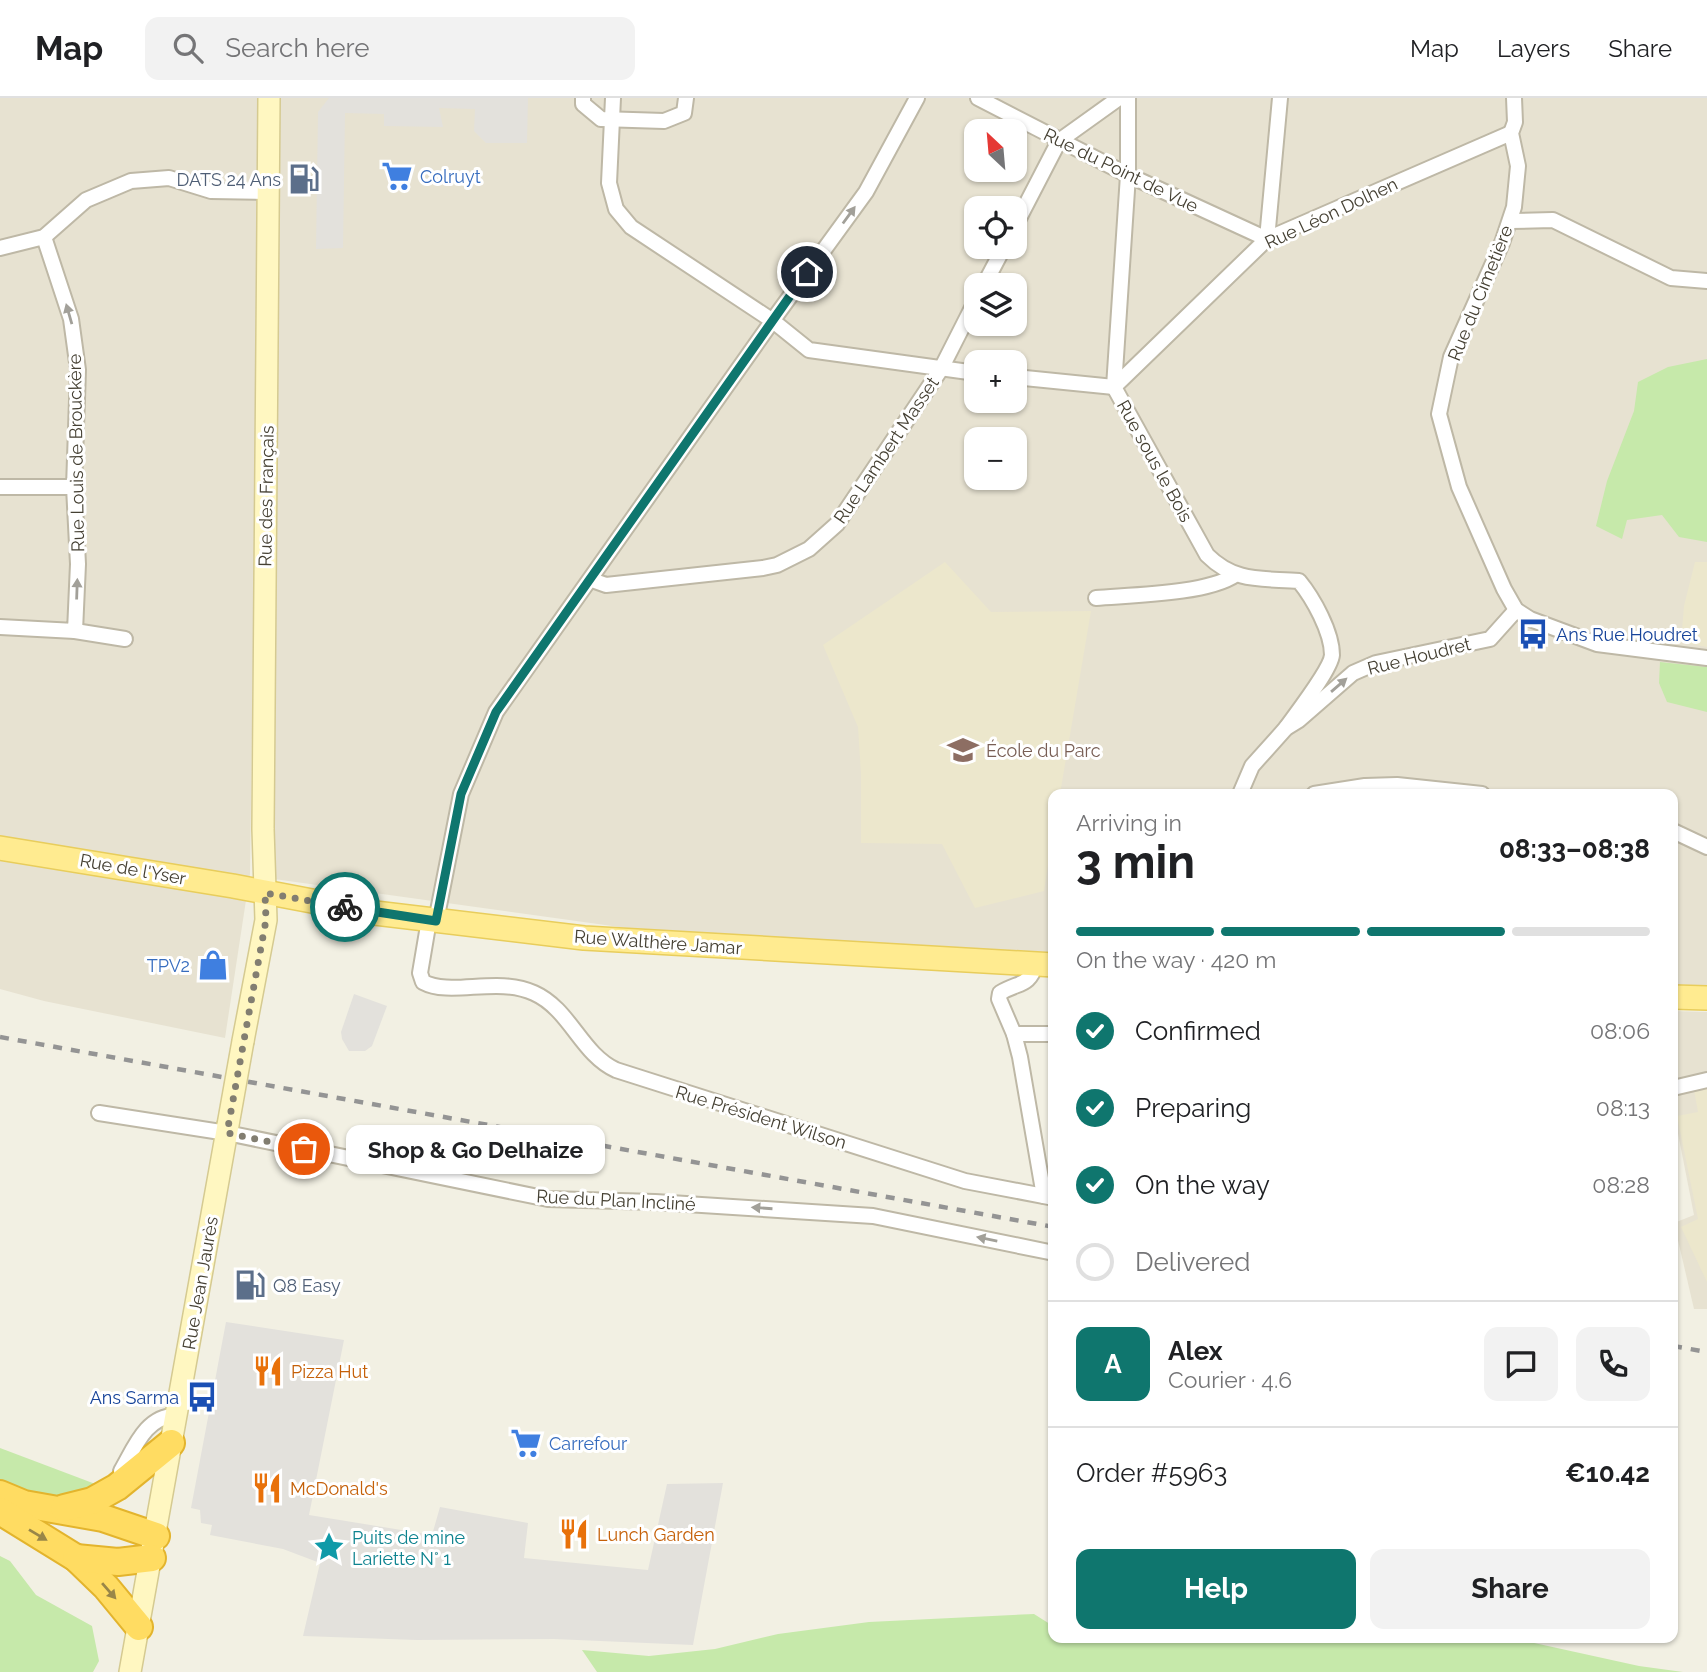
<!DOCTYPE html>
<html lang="en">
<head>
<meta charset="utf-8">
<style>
	body { margin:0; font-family:Raleway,sans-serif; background:#f2f2f2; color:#202124; height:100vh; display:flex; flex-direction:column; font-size:26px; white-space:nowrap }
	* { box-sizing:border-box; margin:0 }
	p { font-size:23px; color:#757577 }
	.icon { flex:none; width:38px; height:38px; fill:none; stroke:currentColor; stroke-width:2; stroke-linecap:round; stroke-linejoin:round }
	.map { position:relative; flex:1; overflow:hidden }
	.details { position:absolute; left:1048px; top:691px; width:630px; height:854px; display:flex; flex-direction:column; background:#fff; border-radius:14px; box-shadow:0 2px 5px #0004 }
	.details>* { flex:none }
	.needle { width:46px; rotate:334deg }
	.buttons { position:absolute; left:964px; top:21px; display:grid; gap:14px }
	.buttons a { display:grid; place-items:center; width:63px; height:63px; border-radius:14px; background:#fff; box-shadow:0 2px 5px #0004; font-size:35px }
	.pin { position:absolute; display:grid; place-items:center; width:60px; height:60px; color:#fff; margin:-30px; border:4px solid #fff; border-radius:50%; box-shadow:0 2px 7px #0007 }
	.courier { position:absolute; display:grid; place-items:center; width:70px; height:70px; margin:-35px; border:5px solid #0f766e; border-radius:50%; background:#fff; color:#222; box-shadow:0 2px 9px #0007 }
	.bubble { position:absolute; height:49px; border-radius:14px; background:#fff; box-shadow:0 2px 5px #0004; font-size:23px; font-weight:700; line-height:49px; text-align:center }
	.overview em { font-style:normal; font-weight:700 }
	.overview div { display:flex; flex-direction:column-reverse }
	.overview { display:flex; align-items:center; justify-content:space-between; height:119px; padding:0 28px }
	h1 { font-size:46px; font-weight:700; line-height:52px }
	.bar { display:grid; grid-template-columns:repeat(4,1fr); gap:10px 7px; align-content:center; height:84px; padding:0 28px }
	.bar i { height:9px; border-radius:5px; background:#e0e0e0 }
	.bar .on { background:#0f766e }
	.bar p { grid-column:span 4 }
	.line { display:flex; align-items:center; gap:18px; padding:0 28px; border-top:2px solid #e0e0e0 }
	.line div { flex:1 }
	.round { display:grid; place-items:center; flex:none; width:74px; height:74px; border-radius:14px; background:#f2f2f2 }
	ol { padding:0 28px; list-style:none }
	li { display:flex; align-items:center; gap:21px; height:77px }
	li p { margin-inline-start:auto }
	li .icon { padding:7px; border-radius:50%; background:#0f766e; color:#fff; stroke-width:4 }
	li:last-child { color:#757577 }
	li i { width:38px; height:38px; border:4px solid #e0e0e0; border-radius:50% }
	.action { display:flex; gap:14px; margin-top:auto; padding:14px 28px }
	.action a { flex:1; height:80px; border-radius:14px; background:#0f766e; color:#fff; font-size:28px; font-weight:700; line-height:80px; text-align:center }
	.action a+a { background:#f2f2f2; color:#202124 }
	header { display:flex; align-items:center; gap:42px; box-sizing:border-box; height:98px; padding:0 35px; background:#fff; border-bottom:2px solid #e0e0e0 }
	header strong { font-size:33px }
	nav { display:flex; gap:38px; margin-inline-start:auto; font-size:24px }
	.search { width:490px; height:63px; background:#f2f2f2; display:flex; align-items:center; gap:18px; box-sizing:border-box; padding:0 24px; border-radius:14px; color:#757577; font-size:26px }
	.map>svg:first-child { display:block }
</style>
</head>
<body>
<header>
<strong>Map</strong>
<div class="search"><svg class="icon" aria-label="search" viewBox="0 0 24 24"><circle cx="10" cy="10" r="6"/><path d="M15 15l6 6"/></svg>Search here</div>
<nav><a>Map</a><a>Layers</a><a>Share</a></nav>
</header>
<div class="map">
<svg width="1707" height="1574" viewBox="0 0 1707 1574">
	<rect width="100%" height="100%" fill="#f2f0e3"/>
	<g fill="#e7e2d1" fill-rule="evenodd">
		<polygon points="0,0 261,0 250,776 225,940 44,903 0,891"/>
		<path d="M276 0H1707V896L1673 895V696H1054L1053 862 677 837 274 781ZM976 33H1015V72H976ZM976 110H1015V149H976ZM976 187H1015V226H976ZM976 264H1015V303H976ZM976 341H1015V380H976Z"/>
		<polygon points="1673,913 1707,914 1707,1211 1694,1211 1674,1125 1694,1117 1673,1010"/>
	</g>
	<g fill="#ece7cc">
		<polygon points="945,464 991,514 1091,513 1060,696 1054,696 1053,734 1044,793 975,810 942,746 861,745 861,676 858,629 823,547"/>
		<polygon points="1695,464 1707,464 1707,549 1681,544 1684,508"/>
		<polygon points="1707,990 1707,1184 1681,1129 1698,1121 1677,1018 1698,1014 1694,992"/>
	</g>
	<g fill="#c6e9aa">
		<polygon points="1707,261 1707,444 1679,439 1662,417 1627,422 1622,441 1596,428 1607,383 1634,313 1638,284 1668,269"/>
		<polygon points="1660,564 1707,569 1707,614 1667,604 1659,585"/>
		<polygon points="0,1350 98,1387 53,1400 15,1392 0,1381"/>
		<polygon points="0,1458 10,1463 36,1497 92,1528 99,1563 93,1574 0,1574"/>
		<polygon points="1034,1516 1053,1528 1054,1540 1511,1540 1639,1568 1683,1574 597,1574 582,1552 649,1558 715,1551 778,1536 869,1524"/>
	</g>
	<g fill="#e3e1dc">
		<polygon points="329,0 528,0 527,45 486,45 474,33 475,11 439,10 443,29 384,28 384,16 345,15 343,150 316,151 318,14"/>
		<polygon points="354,896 387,908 372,948 365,953 349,953 342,941 341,934"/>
		<polygon points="226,1224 344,1242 309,1417 432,1437 440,1409 528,1425 524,1460 648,1472 667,1386 723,1385 693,1547 554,1541 417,1542 303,1538 320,1465 283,1451 210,1437 212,1427 201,1425 200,1412 191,1410"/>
	</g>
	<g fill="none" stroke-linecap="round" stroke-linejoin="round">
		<g stroke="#beb8a6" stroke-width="18">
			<g id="street">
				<polyline points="583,0 583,6 601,21 664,23 684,15 686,0"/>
				<polyline points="613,0 609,85 616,111 631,129 773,223 809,252 976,275"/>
				<polyline points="978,0 1128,77 1267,141"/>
				<polyline points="1514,0 1515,24 1511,35 1518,68 1514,109 1502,145 1451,259 1439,316 1459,389 1504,491 1516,512 1530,521 1597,546 1707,560"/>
				<polyline points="1510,123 1553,122 1671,180 1707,183"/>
				<polyline points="1015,128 1059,43 1119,0"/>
				<polyline points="1267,141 1280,0"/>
				<polyline points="0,150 44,139 86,102 131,83 169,80 211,93 268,94"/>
				<polyline points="984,187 1004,149"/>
				<polyline points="1015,279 1114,289"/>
				<polyline points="1114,289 1267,141 1511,35"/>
				<path d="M1114 289 1207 457C1235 485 1262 480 1299 483 1313 500 1332 534 1332 557 1331 571 1296 616 1286 630"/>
				<polyline points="1114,289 1128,77 1128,0"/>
				<polyline points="0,389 74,389"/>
				<polyline points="592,482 606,487 763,470 777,467 809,451 837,426 941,271 976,202"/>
				<path d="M1096 500C1131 497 1207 496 1235 477"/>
				<polyline points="0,529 75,533 78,466 74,389 78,272 71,221 44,139"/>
				<polyline points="75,533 125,541"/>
				<polyline points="1240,696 1252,668 1286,630 1299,622 1353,575 1376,565 1490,541 1516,512"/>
				<polyline points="1314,696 1365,688 1397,687 1482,696"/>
				<polyline points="1673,733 1707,749"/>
				<path d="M429 822 420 875 423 884C451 899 497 878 534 895 570 911 581 956 616 972L965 1083 1054 1100"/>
				<polyline points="436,823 461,696 496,614 778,215 866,94 917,0"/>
				<path d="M1036 865C1029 890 1019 883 1000 895L999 901 1014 936 1020 959 1044 1098"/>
				<polyline points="1014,936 1054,936"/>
				<polyline points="1673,990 1707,982"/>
				<polyline points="99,1015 227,1035 548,1101 655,1104 873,1118 1054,1155"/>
				<path d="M121 1373C134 1351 146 1317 176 1318"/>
			</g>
		</g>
		<g stroke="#d5ca91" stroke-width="24">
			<g id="secondary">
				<polyline points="243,943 266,822 263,731 269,0"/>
				<polyline points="130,1574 228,1027"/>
			</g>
		</g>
		<g stroke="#e8cd5c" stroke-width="26">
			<g id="primary">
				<polyline points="0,750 233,788 375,815 584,840 1054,867"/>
				<polyline points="1673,899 1707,900"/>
			</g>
		</g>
		<g stroke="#e3b42d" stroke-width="30">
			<g id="highway">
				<polyline points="0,1396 24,1406 103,1420 156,1438"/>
				<polyline points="64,1410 92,1403 117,1389 171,1345"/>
				<polyline points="0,1413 76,1460 106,1489 139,1529"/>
				<polyline points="76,1460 118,1464 152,1460"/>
			</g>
		</g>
		<use href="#street" stroke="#fff" stroke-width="14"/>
		<use href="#secondary" stroke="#fff7c1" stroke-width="21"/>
		<use href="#primary" stroke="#ffeb90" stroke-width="23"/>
		<use href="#highway" stroke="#ffdc62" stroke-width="26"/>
		<g stroke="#949494" stroke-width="4.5" stroke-dasharray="9 9" stroke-linecap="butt">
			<polyline points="0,939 1054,1129"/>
			<polyline points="1673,1248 1707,1254"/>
		</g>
		<g stroke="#d5ca91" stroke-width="24" stroke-linecap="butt">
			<polyline id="secondary-bridge" points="228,1027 243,943"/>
		</g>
		<use href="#secondary-bridge" stroke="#fff7c1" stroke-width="21"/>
	</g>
	<defs><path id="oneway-solid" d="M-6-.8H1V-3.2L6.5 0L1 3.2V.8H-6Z" transform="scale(1.75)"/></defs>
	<g fill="#a2a099">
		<use href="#oneway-solid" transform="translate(849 117) rotate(-54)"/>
		<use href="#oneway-solid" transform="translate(69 216) rotate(-106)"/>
		<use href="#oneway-solid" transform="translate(77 491) rotate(-88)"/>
		<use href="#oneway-solid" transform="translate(1339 587) rotate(-41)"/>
		<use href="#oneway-solid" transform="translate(762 1110) rotate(-176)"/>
		<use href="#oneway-solid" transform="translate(987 1141) rotate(-169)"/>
	</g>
	<g fill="#998648">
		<use href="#oneway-solid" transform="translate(38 1437) rotate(31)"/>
		<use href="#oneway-solid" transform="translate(109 1493) rotate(49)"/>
	</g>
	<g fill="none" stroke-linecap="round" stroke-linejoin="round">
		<polyline stroke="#827e71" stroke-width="7" stroke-dasharray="0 12.6" points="304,1051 227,1035 266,822 265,795 345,809"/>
		<polyline stroke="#0f766e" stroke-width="9" points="345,809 436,823 461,696 496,614 807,174"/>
	</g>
	<defs>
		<g id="supermarket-bare" transform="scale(2.415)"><path d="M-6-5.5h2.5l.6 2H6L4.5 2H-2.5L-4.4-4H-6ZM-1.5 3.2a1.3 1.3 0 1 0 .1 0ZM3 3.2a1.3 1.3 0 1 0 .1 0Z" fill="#3f7fe0" stroke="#fff" stroke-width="2.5" paint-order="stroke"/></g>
		<g id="fuel-bare" transform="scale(2.415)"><path d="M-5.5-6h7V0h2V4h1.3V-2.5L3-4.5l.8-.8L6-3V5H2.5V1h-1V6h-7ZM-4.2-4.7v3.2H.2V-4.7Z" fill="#5c6f8a" stroke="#fff" stroke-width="2.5" paint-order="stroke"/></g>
		<g id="bus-bare" transform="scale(2.415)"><path d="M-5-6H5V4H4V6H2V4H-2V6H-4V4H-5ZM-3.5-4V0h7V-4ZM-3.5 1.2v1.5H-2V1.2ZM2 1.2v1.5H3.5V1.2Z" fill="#1a4fb4" stroke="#fff" stroke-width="2.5" paint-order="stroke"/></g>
		<g id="school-bare" transform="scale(2.415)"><path d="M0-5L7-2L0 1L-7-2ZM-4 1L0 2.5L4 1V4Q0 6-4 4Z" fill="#8d6e63" stroke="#fff" stroke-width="2.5" paint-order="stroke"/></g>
		<g id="shop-bare" transform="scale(2.415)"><path d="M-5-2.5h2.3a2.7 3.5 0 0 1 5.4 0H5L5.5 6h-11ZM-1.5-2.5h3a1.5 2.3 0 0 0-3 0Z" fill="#3f7fe0" stroke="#fff" stroke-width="2.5" paint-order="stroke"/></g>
		<g id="restaurant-bare" transform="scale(2.415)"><path d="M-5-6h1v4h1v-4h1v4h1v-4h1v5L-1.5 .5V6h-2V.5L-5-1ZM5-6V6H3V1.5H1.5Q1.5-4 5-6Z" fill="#e8710a" stroke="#fff" stroke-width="2.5" paint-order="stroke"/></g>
		<g id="sight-bare" transform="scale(2.415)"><path d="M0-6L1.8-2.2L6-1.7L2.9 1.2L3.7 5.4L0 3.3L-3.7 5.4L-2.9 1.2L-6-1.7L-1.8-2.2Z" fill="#0f9aa8" stroke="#fff" stroke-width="2.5" paint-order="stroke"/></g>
	</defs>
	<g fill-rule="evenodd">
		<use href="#supermarket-bare" x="397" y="78"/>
		<use href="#fuel-bare" x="304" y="81"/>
		<use href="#bus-bare" x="1533" y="536"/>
		<use href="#school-bare" x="963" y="652"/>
		<use href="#shop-bare" x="213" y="867"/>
		<use href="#fuel-bare" x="250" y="1187"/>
		<use href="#restaurant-bare" x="268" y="1273"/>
		<use href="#bus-bare" x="202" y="1299"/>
		<use href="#supermarket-bare" x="526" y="1345"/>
		<use href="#restaurant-bare" x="267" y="1390"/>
		<use href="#restaurant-bare" x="574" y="1436"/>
		<use href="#sight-bare" x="329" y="1449"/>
	</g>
	<g text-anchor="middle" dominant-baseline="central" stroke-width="6" stroke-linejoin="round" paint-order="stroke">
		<g font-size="18" fill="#454033" stroke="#fff">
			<text transform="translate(1121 72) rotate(26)">Rue du Point de Vue</text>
			<text transform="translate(1331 115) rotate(-25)">Rue Léon Dolhen</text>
			<text transform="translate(1480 195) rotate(-68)">Rue du Cimetière</text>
			<text transform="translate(886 352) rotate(-56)">Rue Lambert Masset</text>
			<text transform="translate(76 355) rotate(-91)">Rue Louis de Brouckère</text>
			<text transform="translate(1155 363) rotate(61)">Rue sous le Bois</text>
			<text transform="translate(266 398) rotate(-89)">Rue des Français</text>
			<text transform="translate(1419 558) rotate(-14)">Rue Houdret</text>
			<text transform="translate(133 771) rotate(10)">Rue de l'Yser</text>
			<text transform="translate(658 844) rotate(4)">Rue Walthère Jamar</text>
			<text transform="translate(761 1019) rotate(17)">Rue Président Wilson</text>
			<text transform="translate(616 1102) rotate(3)">Rue du Plan Incliné</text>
			<text transform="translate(200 1185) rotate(-80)">Rue Jean Jaurès</text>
		</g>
		<g font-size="18" fill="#366cbe" stroke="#fff" text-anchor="start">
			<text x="420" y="78">Colruyt</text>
			<text x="190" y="867" text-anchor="end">TPV2</text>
			<text x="549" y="1345">Carrefour</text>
		</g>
		<g font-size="18" fill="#4e5e75" stroke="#fff" text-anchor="end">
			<text x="281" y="81">DATS 24 Ans</text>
			<text x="273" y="1187" text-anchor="start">Q8 Easy</text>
		</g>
		<g font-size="18" fill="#164399" stroke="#fff" text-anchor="start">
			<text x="1556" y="536">Ans Rue Houdret</text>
			<text x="179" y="1299" text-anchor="end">Ans Sarma</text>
		</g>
		<g font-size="18" fill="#785e54" stroke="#fff" text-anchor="start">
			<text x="986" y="652">École du Parc</text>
		</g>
		<g font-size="18" fill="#c56008" stroke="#fff" text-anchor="start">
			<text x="291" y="1273">Pizza Hut</text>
			<text x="290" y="1390">McDonald's</text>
			<text x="597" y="1436">Lunch Garden</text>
		</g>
		<g font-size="18" fill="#0d838f" stroke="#fff" text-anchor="start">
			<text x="352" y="1439">Puits de mine<tspan x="352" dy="21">Lariette N° 1</tspan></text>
		</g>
	</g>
</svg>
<div class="buttons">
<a><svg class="needle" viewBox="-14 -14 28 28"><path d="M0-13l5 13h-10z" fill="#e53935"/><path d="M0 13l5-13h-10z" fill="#757577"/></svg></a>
<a><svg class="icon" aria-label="locate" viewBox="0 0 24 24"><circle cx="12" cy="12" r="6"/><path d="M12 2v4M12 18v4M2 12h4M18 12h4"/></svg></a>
<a><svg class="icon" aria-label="layers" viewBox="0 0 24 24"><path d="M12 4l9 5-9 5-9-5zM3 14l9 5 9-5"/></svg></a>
<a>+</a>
<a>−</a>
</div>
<div class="pin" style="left:304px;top:1051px;background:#ea580c"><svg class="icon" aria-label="bag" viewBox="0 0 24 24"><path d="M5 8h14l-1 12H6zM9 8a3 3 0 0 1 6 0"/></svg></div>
<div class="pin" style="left:807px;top:174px;background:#1f2937"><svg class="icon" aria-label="home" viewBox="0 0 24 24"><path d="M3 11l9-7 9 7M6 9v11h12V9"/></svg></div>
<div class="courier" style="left:345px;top:809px"><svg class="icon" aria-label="bike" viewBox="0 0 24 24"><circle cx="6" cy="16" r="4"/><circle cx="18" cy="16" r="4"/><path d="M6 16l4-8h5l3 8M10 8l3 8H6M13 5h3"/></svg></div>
<div class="bubble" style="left:346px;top:1027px;width:259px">Shop &amp; Go Delhaize</div>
<section class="details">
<div class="overview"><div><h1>3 min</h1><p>Arriving in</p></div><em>08:33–08:38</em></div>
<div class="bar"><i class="on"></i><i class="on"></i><i class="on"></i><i></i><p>On the way · 420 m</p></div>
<ol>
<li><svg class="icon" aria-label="check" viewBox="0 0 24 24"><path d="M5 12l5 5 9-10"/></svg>Confirmed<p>08:06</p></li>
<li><svg class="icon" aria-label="check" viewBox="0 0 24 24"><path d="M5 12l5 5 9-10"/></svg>Preparing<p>08:13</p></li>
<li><svg class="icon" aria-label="check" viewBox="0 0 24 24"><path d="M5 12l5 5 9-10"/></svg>On the way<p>08:28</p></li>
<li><i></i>Delivered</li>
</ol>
<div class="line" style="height:126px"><b class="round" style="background:#0f766e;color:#fff">A</b><div><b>Alex</b><p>Courier · 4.6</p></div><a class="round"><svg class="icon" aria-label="chat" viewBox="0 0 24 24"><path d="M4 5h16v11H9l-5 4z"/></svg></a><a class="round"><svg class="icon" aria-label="phone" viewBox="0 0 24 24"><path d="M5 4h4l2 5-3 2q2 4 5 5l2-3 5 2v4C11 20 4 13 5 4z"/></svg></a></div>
<div class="line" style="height:91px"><div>Order #5963</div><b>€10.42</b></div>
<div class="action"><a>Help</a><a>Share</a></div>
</section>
</div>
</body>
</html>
